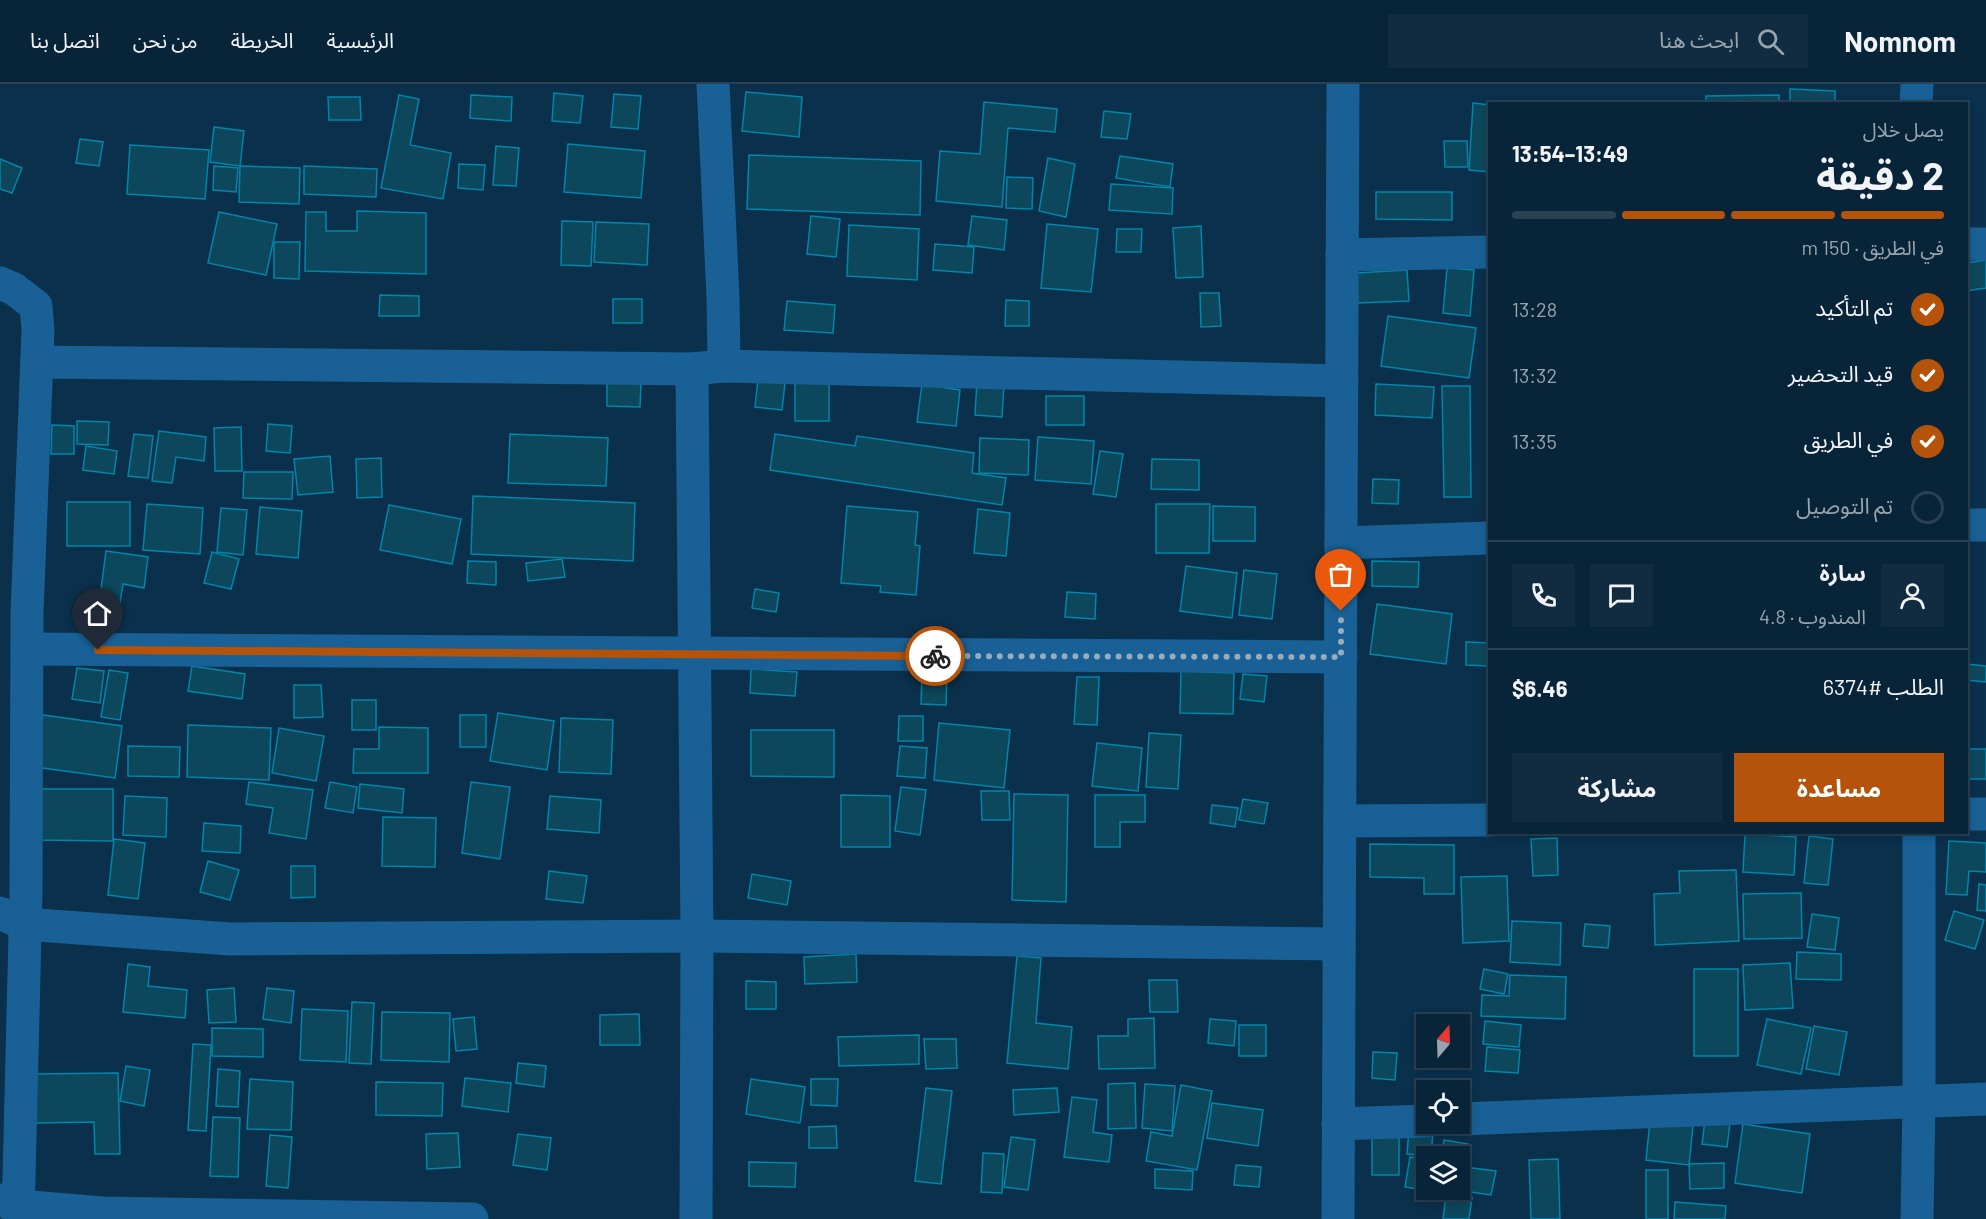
<!DOCTYPE html>
<html lang="ar">
<head>
<meta charset="utf-8">
<style>
	body { margin:0; font-family:Barlow,"Noto Sans Arabic",sans-serif; background:#112c41; color:#f1f3f6; direction:rtl; height:100vh; display:flex; flex-direction:column; font-size:22px; white-space:nowrap }
	* { box-sizing:border-box; margin:0 }
	p { font-size:20px; color:#98a4ae }
	.icon { flex:none; width:33px; height:33px; fill:none; stroke:currentColor; stroke-width:2; stroke-linecap:round; stroke-linejoin:round }
	.map { position:relative; flex:1; overflow:hidden; direction:ltr }
	.drawer { position:absolute; left:1488px; top:18px; width:480px; height:732px; display:flex; flex-direction:column; background:#082439; border-radius:0px; box-shadow:0 3px 9px #0003,0 0 0 2px #294153; direction:rtl }
	.drawer>* { flex:none }
	.needle { width:39px; rotate:19deg }
	.fabs { position:absolute; left:1416px; top:930px; display:grid; gap:12px }
	.fabs a { display:grid; place-items:center; width:54px; height:54px; border-radius:0px; background:#082439; box-shadow:0 3px 9px #0003,0 0 0 2px #294153; font-size:30px }
	.pin { position:absolute; display:grid; place-items:center; width:51px; height:51px; color:#fff; margin:-62px -26px; border-radius:50% 50% 50% 0; rotate:-45deg; box-shadow:0 0 6px #0007 }
	.pin .icon { rotate:45deg }
	.courier { position:absolute; display:grid; place-items:center; width:60px; height:60px; margin:-30px; border:4px solid #b45309; border-radius:50%; background:#fff; color:#222; box-shadow:0 2px 8px #0007 }
	.head em { font-style:normal; font-weight:700 }
	.head div { display:flex; flex-direction:column-reverse }
	.head { display:flex; align-items:center; justify-content:space-between; height:102px; padding:0 24px }
	h1 { font-size:39px; font-weight:700; line-height:45px }
	.bar { display:grid; grid-template-columns:repeat(4,1fr); gap:9px 6px; align-content:center; height:72px; padding:0 24px }
	.bar i { height:8px; border-radius:4px; background:#294153 }
	.bar .on { background:#b45309 }
	.bar p { grid-column:span 4 }
	.line { display:flex; align-items:center; gap:15px; padding:0 24px; border-top:2px solid #294153 }
	.line div { flex:1 }
	.round { display:grid; place-items:center; flex:none; width:63px; height:63px; border-radius:0px; background:#112c41 }
	ol { padding:0 24px; list-style:none }
	li { display:flex; align-items:center; gap:18px; height:66px }
	li p { margin-inline-start:auto }
	li .icon { padding:6px; border-radius:50%; background:#b45309; color:#fff; stroke-width:4 }
	li:last-child { color:#98a4ae }
	li i { width:33px; height:33px; border:3px solid #294153; border-radius:50% }
	.primary-button { display:flex; gap:12px; margin-top:auto; padding:12px 24px }
	.primary-button a { flex:1; height:69px; border-radius:0px; background:#b45309; color:#fff; font-size:24px; font-weight:700; line-height:69px; text-align:center }
	.primary-button a+a { background:#112c41; color:#f1f3f6 }
	header { display:flex; align-items:center; gap:36px; box-sizing:border-box; height:84px; padding:0 30px; background:#082439; border-bottom:2px solid #294153 }
	header strong { font-size:28px }
	nav { display:flex; gap:33px; margin-inline-start:auto; font-size:21px }
	.search { width:420px; height:54px; background:#112c41; display:flex; align-items:center; gap:15px; box-sizing:border-box; padding:0 21px; border-radius:0px; color:#98a4ae; font-size:22px }
	.map>svg:first-child { display:block }
</style>
</head>
<body>
<header>
<strong>Nomnom</strong>
<div class="search"><svg class="icon" aria-label="search" viewBox="0 0 24 24"><circle cx="10" cy="10" r="6"/><path d="M15 15l6 6"/></svg>ابحث هنا</div>
<nav><a>الرئيسية</a><a>الخريطة</a><a>من نحن</a><a>اتصل بنا</a></nav>
</header>
<div class="map">
<svg width="1986" height="1135" viewBox="0 0 1986 1135">
	<rect width="100%" height="100%" fill="#0b304c"/>
	<g fill="#0c475b" stroke="#0185aa" stroke-width="1.5">
		<polygon points="1790,5 1835,7 1835,20 1790,20"/>
		<polygon points="746,8 802,13 799,53 742,47"/>
		<polygon points="554,9 583,12 580,39 552,37"/>
		<polygon points="614,10 641,12 638,45 611,43"/>
		<polygon points="399,11 419,15 410,61 451,69 443,115 381,104"/>
		<polygon points="471,11 512,13 511,37 470,34"/>
		<polygon points="1779,11 1779,20 1706,20 1706,12"/>
		<polygon points="328,13 360,13 361,36 329,36"/>
		<polygon points="984,18 1057,25 1055,48 1008,44 1002,123 936,117 940,67 980,70"/>
		<polygon points="1473,19 1490,21 1490,88 1469,86"/>
		<polygon points="1104,27 1131,30 1127,55 1101,53"/>
		<polygon points="214,43 244,47 240,82 210,78"/>
		<polygon points="80,55 103,58 99,82 76,79"/>
		<polygon points="1444,57 1467,57 1468,83 1445,83"/>
		<polygon points="568,60 645,67 641,114 564,108"/>
		<polygon points="130,61 209,66 205,115 127,110"/>
		<polygon points="496,62 519,64 516,102 493,101"/>
		<polygon points="749,71 921,77 920,131 747,125"/>
		<polygon points="1120,72 1173,80 1170,103 1116,94"/>
		<polygon points="1048,74 1075,80 1066,133 1039,127"/>
		<polygon points="0,75 22,84 12,109 0,105"/>
		<polygon points="459,80 485,81 483,106 458,104"/>
		<polygon points="214,82 238,84 236,108 213,106"/>
		<polygon points="240,82 300,84 299,120 239,118"/>
		<polygon points="304,82 377,85 376,113 304,110"/>
		<polygon points="1007,93 1033,94 1032,125 1006,124"/>
		<polygon points="1111,100 1173,104 1172,130 1109,126"/>
		<polygon points="1376,108 1452,108 1452,136 1376,135"/>
		<polygon points="357,127 426,129 426,190 305,187 306,128 326,128 326,147 357,147"/>
		<polygon points="219,128 277,140 266,191 208,179"/>
		<polygon points="811,132 840,135 836,173 807,170"/>
		<polygon points="972,132 1007,136 1004,166 968,161"/>
		<polygon points="562,137 593,138 591,182 561,181"/>
		<polygon points="596,138 649,140 647,181 594,178"/>
		<polygon points="1047,140 1098,145 1091,208 1041,204"/>
		<polygon points="849,141 919,145 917,196 847,192"/>
		<polygon points="1201,142 1203,193 1176,194 1173,144"/>
		<polygon points="1117,145 1142,145 1141,168 1116,168"/>
		<polygon points="274,158 300,158 299,195 274,194"/>
		<polygon points="935,160 974,163 972,189 933,186"/>
		<polygon points="1986,176 1986,204 1966,207 1966,179"/>
		<polygon points="1447,184 1474,186 1470,232 1443,229"/>
		<polygon points="1407,186 1409,217 1358,219 1356,189"/>
		<polygon points="1200,209 1219,209 1221,242 1201,243"/>
		<polygon points="380,211 419,212 419,232 379,232"/>
		<rect x="613" y="215" width="29" height="24"/>
		<polygon points="1006,216 1029,217 1029,242 1005,242"/>
		<polygon points="787,217 835,221 833,249 784,246"/>
		<polygon points="1388,232 1476,244 1469,294 1381,282"/>
		<polygon points="758,295 785,299 782,326 755,323"/>
		<polygon points="607,297 641,297 640,323 607,322"/>
		<polygon points="977,297 1004,299 1002,333 975,331"/>
		<polygon points="795,298 829,299 829,337 795,337"/>
		<polygon points="922,300 960,306 956,342 917,338"/>
		<polygon points="1376,300 1434,303 1432,334 1375,331"/>
		<polygon points="1442,302 1470,302 1471,413 1444,413"/>
		<rect x="1046" y="312" width="38" height="29"/>
		<polygon points="77,337 109,338 108,361 77,360"/>
		<polygon points="268,340 292,342 290,369 266,367"/>
		<polygon points="52,341 74,342 74,370 51,370"/>
		<polygon points="241,343 242,387 215,387 214,344"/>
		<polygon points="159,347 206,353 204,377 176,373 172,399 152,397"/>
		<polygon points="134,350 153,352 148,394 128,392"/>
		<polygon points="510,350 608,354 606,402 508,399"/>
		<polygon points="775,350 855,362 857,352 974,369 972,389 1006,394 1002,421 770,386"/>
		<polygon points="1038,353 1094,357 1091,400 1035,396"/>
		<polygon points="980,354 1029,356 1028,391 979,389"/>
		<polygon points="86,362 117,367 114,390 83,386"/>
		<polygon points="1100,367 1123,370 1116,413 1093,410"/>
		<polygon points="330,372 333,408 298,411 294,375"/>
		<polygon points="381,374 382,413 357,414 356,375"/>
		<polygon points="1152,375 1199,376 1199,406 1151,405"/>
		<polygon points="244,388 293,388 292,415 243,414"/>
		<polygon points="1373,395 1399,396 1398,420 1372,419"/>
		<polygon points="473,412 635,419 633,477 471,470"/>
		<rect x="67" y="418" width="63" height="44"/>
		<polygon points="147,420 203,424 200,470 143,466"/>
		<polygon points="1156,420 1210,420 1209,469 1156,469"/>
		<polygon points="389,421 461,435 452,480 380,466"/>
		<polygon points="847,422 918,428 915,461 920,462 916,511 880,508 881,502 841,499"/>
		<polygon points="1213,422 1255,423 1255,457 1213,457"/>
		<polygon points="260,423 302,427 298,474 256,470"/>
		<polygon points="221,424 247,426 243,471 217,468"/>
		<polygon points="978,425 1010,429 1006,472 974,469"/>
		<polygon points="106,467 148,473 144,504 123,500 118,531 98,528"/>
		<polygon points="212,468 239,475 231,505 204,499"/>
		<polygon points="562,475 565,493 528,497 526,479"/>
		<polygon points="468,477 496,478 496,501 467,499"/>
		<polygon points="1372,477 1419,478 1418,503 1372,502"/>
		<polygon points="1186,482 1237,489 1232,534 1180,527"/>
		<polygon points="1244,486 1277,490 1272,535 1239,531"/>
		<polygon points="755,505 779,509 776,528 752,524"/>
		<polygon points="1067,508 1096,510 1095,535 1065,533"/>
		<polygon points="1377,520 1452,530 1446,580 1370,570"/>
		<polygon points="1466,558 1490,559 1489,582 1466,581"/>
		<polygon points="1966,580 1986,582 1986,598 1966,596"/>
		<polygon points="192,582 245,590 242,615 188,607"/>
		<polygon points="77,584 104,587 100,619 72,615"/>
		<polygon points="751,585 797,588 795,612 750,609"/>
		<polygon points="109,586 128,589 120,636 101,633"/>
		<polygon points="1181,587 1234,589 1233,630 1180,629"/>
		<polygon points="922,589 947,590 946,621 921,620"/>
		<polygon points="1243,590 1267,592 1264,618 1240,615"/>
		<polygon points="1077,593 1099,593 1097,641 1074,640"/>
		<polygon points="294,601 321,601 323,633 294,634"/>
		<rect x="352" y="616" width="24" height="30"/>
		<polygon points="498,629 554,637 547,686 490,677"/>
		<polygon points="43,631 122,642 115,694 36,683"/>
		<rect x="460" y="631" width="26" height="32"/>
		<polygon points="899,632 923,632 923,657 898,657"/>
		<polygon points="561,634 613,636 611,690 559,688"/>
		<polygon points="939,639 1010,646 1004,704 934,696"/>
		<polygon points="188,641 271,644 269,696 187,693"/>
		<polygon points="379,643 428,644 428,689 353,689 354,665 379,665"/>
		<polygon points="279,644 324,652 316,697 272,689"/>
		<polygon points="751,646 834,646 834,693 751,692"/>
		<polygon points="1149,649 1181,651 1178,705 1146,703"/>
		<polygon points="1097,659 1142,664 1138,707 1092,702"/>
		<polygon points="128,662 180,663 179,693 128,692"/>
		<polygon points="900,662 927,664 925,694 897,692"/>
		<rect x="1966" y="665" width="20" height="30"/>
		<polygon points="249,698 313,706 306,755 269,749 273,724 246,720"/>
		<polygon points="330,698 357,703 353,729 325,724"/>
		<polygon points="471,698 510,703 500,775 462,769"/>
		<polygon points="360,700 404,705 402,729 358,724"/>
		<polygon points="901,703 926,706 920,751 895,747"/>
		<polygon points="38,705 113,705 113,757 37,756"/>
		<polygon points="981,707 1009,707 1010,736 982,736"/>
		<polygon points="1014,710 1068,711 1066,818 1012,816"/>
		<polygon points="841,711 890,712 890,763 841,763"/>
		<polygon points="1095,711 1145,711 1145,738 1120,738 1120,763 1095,763"/>
		<polygon points="125,712 167,714 166,753 123,751"/>
		<polygon points="550,712 601,716 599,749 547,745"/>
		<polygon points="1243,715 1268,719 1264,740 1239,736"/>
		<polygon points="1212,721 1238,724 1235,743 1210,739"/>
		<polygon points="383,733 436,734 435,783 382,782"/>
		<polygon points="204,739 241,742 240,769 202,767"/>
		<polygon points="1745,750 1796,753 1794,791 1743,788"/>
		<polygon points="1809,752 1833,755 1828,801 1804,799"/>
		<polygon points="1557,754 1558,791 1533,792 1531,755"/>
		<polygon points="114,755 145,759 138,815 108,811"/>
		<polygon points="1949,757 1986,759 1986,788 1969,787 1967,811 1946,810"/>
		<polygon points="1370,760 1454,761 1454,810 1424,810 1424,794 1370,793"/>
		<polygon points="208,777 239,786 230,816 200,808"/>
		<polygon points="291,782 315,782 315,813 291,814"/>
		<polygon points="1736,786 1739,857 1655,861 1654,810 1680,809 1679,787"/>
		<polygon points="549,787 587,792 583,819 546,815"/>
		<polygon points="752,790 791,797 787,821 748,814"/>
		<polygon points="1507,792 1509,857 1463,859 1461,793"/>
		<polygon points="1979,800 1986,801 1986,827 1977,826"/>
		<polygon points="1801,809 1802,854 1744,855 1743,810"/>
		<polygon points="1954,827 1984,836 1975,865 1945,856"/>
		<polygon points="1812,830 1839,834 1835,866 1807,863"/>
		<polygon points="1512,837 1561,839 1560,881 1510,878"/>
		<polygon points="1585,840 1610,842 1608,864 1583,862"/>
		<polygon points="1797,868 1841,870 1841,896 1796,895"/>
		<polygon points="856,870 857,898 805,900 804,873"/>
		<polygon points="1017,872 1041,874 1036,939 1072,943 1068,985 1007,979"/>
		<polygon points="1790,879 1793,924 1745,926 1743,881"/>
		<polygon points="128,880 150,883 148,902 187,906 185,934 123,928"/>
		<polygon points="1484,885 1508,890 1504,910 1480,905"/>
		<rect x="1694" y="885" width="44" height="87"/>
		<polygon points="1510,891 1566,893 1565,935 1481,932 1482,911 1509,912"/>
		<polygon points="1149,896 1177,896 1178,928 1150,928"/>
		<polygon points="746,897 776,898 776,925 746,925"/>
		<polygon points="234,904 236,938 209,939 207,906"/>
		<polygon points="267,904 294,907 291,939 263,935"/>
		<polygon points="352,918 374,919 371,980 349,979"/>
		<polygon points="302,925 348,927 346,978 300,976"/>
		<polygon points="382,928 450,929 449,978 381,976"/>
		<polygon points="639,930 640,961 600,961 600,931"/>
		<polygon points="474,933 477,965 456,967 453,935"/>
		<polygon points="1154,934 1155,984 1099,985 1098,952 1128,952 1128,935"/>
		<polygon points="1210,935 1236,937 1234,962 1208,959"/>
		<polygon points="1767,935 1811,944 1801,990 1757,981"/>
		<polygon points="1485,937 1521,941 1519,963 1483,960"/>
		<rect x="1239" y="941" width="27" height="31"/>
		<polygon points="1814,942 1847,948 1839,991 1806,985"/>
		<polygon points="212,944 263,945 263,973 212,972"/>
		<polygon points="919,951 919,980 839,982 838,953"/>
		<polygon points="924,955 956,955 957,984 926,985"/>
		<polygon points="193,960 211,961 206,1047 188,1046"/>
		<polygon points="1487,963 1520,966 1518,989 1485,987"/>
		<polygon points="1373,968 1397,969 1395,996 1372,994"/>
		<polygon points="518,979 546,982 544,1003 516,999"/>
		<polygon points="126,982 150,986 144,1022 120,1017"/>
		<polygon points="218,985 240,987 238,1023 216,1022"/>
		<polygon points="118,989 120,1070 95,1070 94,1038 36,1039 36,990"/>
		<polygon points="465,994 511,999 508,1028 462,1022"/>
		<polygon points="250,995 293,998 291,1046 247,1045"/>
		<polygon points="751,995 805,1003 800,1039 746,1030"/>
		<polygon points="811,995 838,995 837,1022 811,1021"/>
		<polygon points="376,998 443,999 442,1032 376,1031"/>
		<polygon points="1135,999 1136,1044 1108,1045 1108,1000"/>
		<polygon points="1145,1000 1175,1002 1172,1047 1142,1044"/>
		<polygon points="1181,1001 1212,1007 1197,1086 1146,1077 1151,1048 1172,1052"/>
		<polygon points="926,1004 952,1007 941,1100 915,1097"/>
		<polygon points="1057,1004 1059,1028 1014,1031 1013,1006"/>
		<polygon points="1072,1013 1097,1016 1093,1048 1112,1051 1109,1078 1064,1073"/>
		<polygon points="1212,1019 1263,1026 1258,1062 1207,1054"/>
		<polygon points="213,1033 240,1034 238,1093 210,1092"/>
		<polygon points="1705,1036 1730,1039 1727,1063 1702,1060"/>
		<polygon points="1650,1037 1693,1042 1689,1081 1646,1076"/>
		<polygon points="1743,1040 1810,1050 1802,1109 1735,1099"/>
		<polygon points="836,1042 837,1064 809,1064 809,1043"/>
		<polygon points="1372,1045 1399,1046 1399,1091 1372,1091"/>
		<polygon points="1409,1045 1433,1047 1431,1072 1407,1070"/>
		<polygon points="458,1049 460,1083 427,1085 426,1050"/>
		<polygon points="518,1050 551,1054 547,1086 513,1081"/>
		<polygon points="270,1051 292,1053 288,1104 266,1102"/>
		<polygon points="1011,1053 1035,1056 1028,1106 1004,1103"/>
		<polygon points="1444,1056 1468,1060 1464,1083 1496,1087 1491,1111 1456,1106 1460,1106 1460,1072 1442,1072"/>
		<polygon points="983,1069 1004,1070 1002,1109 981,1108"/>
		<polygon points="1410,1073 1426,1076 1426,1106 1428,1107 1405,1103"/>
		<polygon points="1558,1075 1560,1135 1531,1135 1529,1076"/>
		<polygon points="749,1078 796,1079 795,1103 749,1102"/>
		<polygon points="1724,1079 1724,1104 1690,1105 1689,1080"/>
		<polygon points="1236,1081 1261,1083 1259,1103 1234,1101"/>
		<polygon points="1155,1085 1193,1087 1192,1106 1155,1104"/>
		<rect x="1646" y="1086" width="22" height="49"/>
		<polygon points="1446,1110 1472,1113 1469,1135 1443,1135"/>
		<polygon points="1675,1118 1726,1122 1725,1135 1674,1135"/>
	</g>
	<g fill="none" stroke-linecap="round" stroke-linejoin="round">
		<g stroke="#186095" stroke-width="33">
			<polyline points="713,0 723,213 724,282"/>
			<polyline points="1916,20 1917,0"/>
			<polyline points="1966,160 1986,160"/>
			<polyline points="1342,171 1490,168"/>
			<polyline points="0,199 14,205 36,222 38,246 27,529 26,809 18,1135"/>
			<polyline points="37,278 692,285 724,282 1342,297"/>
			<polyline points="692,285 697,852 696,1135"/>
			<polyline points="1966,441 1986,441"/>
			<polyline points="1341,459 1490,454"/>
			<polyline points="27,565 1341,573"/>
			<polyline points="1966,730 1986,730"/>
			<polyline points="1340,737 1490,736"/>
			<polyline points="0,829 24,840 230,855 697,852 1339,860"/>
			<polyline points="1460,1035 1986,1015"/>
			<polyline points="1338,1040 1426,1037"/>
			<polyline points="0,1116 19,1122 102,1129 472,1135"/>
			<polyline points="1338,1135 1343,0"/>
			<polyline points="1917,1135 1919,1016 1919,748"/>
		</g>
	</g>
	<g fill="none" stroke-linecap="round" stroke-linejoin="round">
		<polyline stroke="#97acbe" stroke-width="6" stroke-dasharray="0 10.8" points="935,572 1341,573 1341,527"/>
		<polyline stroke="#b45309" stroke-width="8" points="98,566 935,572"/>
	</g>
</svg>
<div class="fabs">
<a><svg class="needle" viewBox="-14 -14 28 28"><path d="M0-13l5 13h-10z" fill="#e53935"/><path d="M0 13l5-13h-10z" fill="#98a4ae"/></svg></a>
<a><svg class="icon" aria-label="locate" viewBox="0 0 24 24"><circle cx="12" cy="12" r="6"/><path d="M12 2v4M12 18v4M2 12h4M18 12h4"/></svg></a>
<a><svg class="icon" aria-label="layers" viewBox="0 0 24 24"><path d="M12 4l9 5-9 5-9-5zM3 14l9 5 9-5"/></svg></a>
</div>
<div class="pin" style="left:1341px;top:527px;background:#ea580c"><svg class="icon" aria-label="bag" viewBox="0 0 24 24"><path d="M5 8h14l-1 12H6zM9 8a3 3 0 0 1 6 0"/></svg></div>
<div class="pin" style="left:98px;top:566px;background:#1f2937"><svg class="icon" aria-label="home" viewBox="0 0 24 24"><path d="M3 11l9-7 9 7M6 9v11h12V9"/></svg></div>
<div class="courier" style="left:935px;top:572px"><svg class="icon" aria-label="bike" viewBox="0 0 24 24"><circle cx="6" cy="16" r="4"/><circle cx="18" cy="16" r="4"/><path d="M6 16l4-8h5l3 8M10 8l3 8H6M13 5h3"/></svg></div>
<section class="drawer">
<div class="head"><div><h1>2 دقيقة</h1><p>يصل خلال</p></div><em>13:49–13:54</em></div>
<div class="bar"><i class="on"></i><i class="on"></i><i class="on"></i><i></i><p>في الطريق · 150 m</p></div>
<ol>
<li><svg class="icon" aria-label="check" viewBox="0 0 24 24"><path d="M5 12l5 5 9-10"/></svg>تم التأكيد<p>13:28</p></li>
<li><svg class="icon" aria-label="check" viewBox="0 0 24 24"><path d="M5 12l5 5 9-10"/></svg>قيد التحضير<p>13:32</p></li>
<li><svg class="icon" aria-label="check" viewBox="0 0 24 24"><path d="M5 12l5 5 9-10"/></svg>في الطريق<p>13:35</p></li>
<li><i></i>تم التوصيل</li>
</ol>
<div class="line" style="height:108px"><a class="round"><svg class="icon" aria-label="person" viewBox="0 0 24 24"><circle cx="12" cy="8" r="4"/><path d="M4 21q1-7 8-7t8 7"/></svg></a><div><b>سارة</b><p>المندوب · 4.8</p></div><a class="round"><svg class="icon" aria-label="chat" viewBox="0 0 24 24"><path d="M4 5h16v11H9l-5 4z"/></svg></a><a class="round"><svg class="icon" aria-label="phone" viewBox="0 0 24 24"><path d="M5 4h4l2 5-3 2q2 4 5 5l2-3 5 2v4C11 20 4 13 5 4z"/></svg></a></div>
<div class="line" style="height:78px"><div>الطلب #6374</div><b>$6.46</b></div>
<div class="primary-button"><a>مساعدة</a><a>مشاركة</a></div>
</section>
</div>
</body>
</html>
